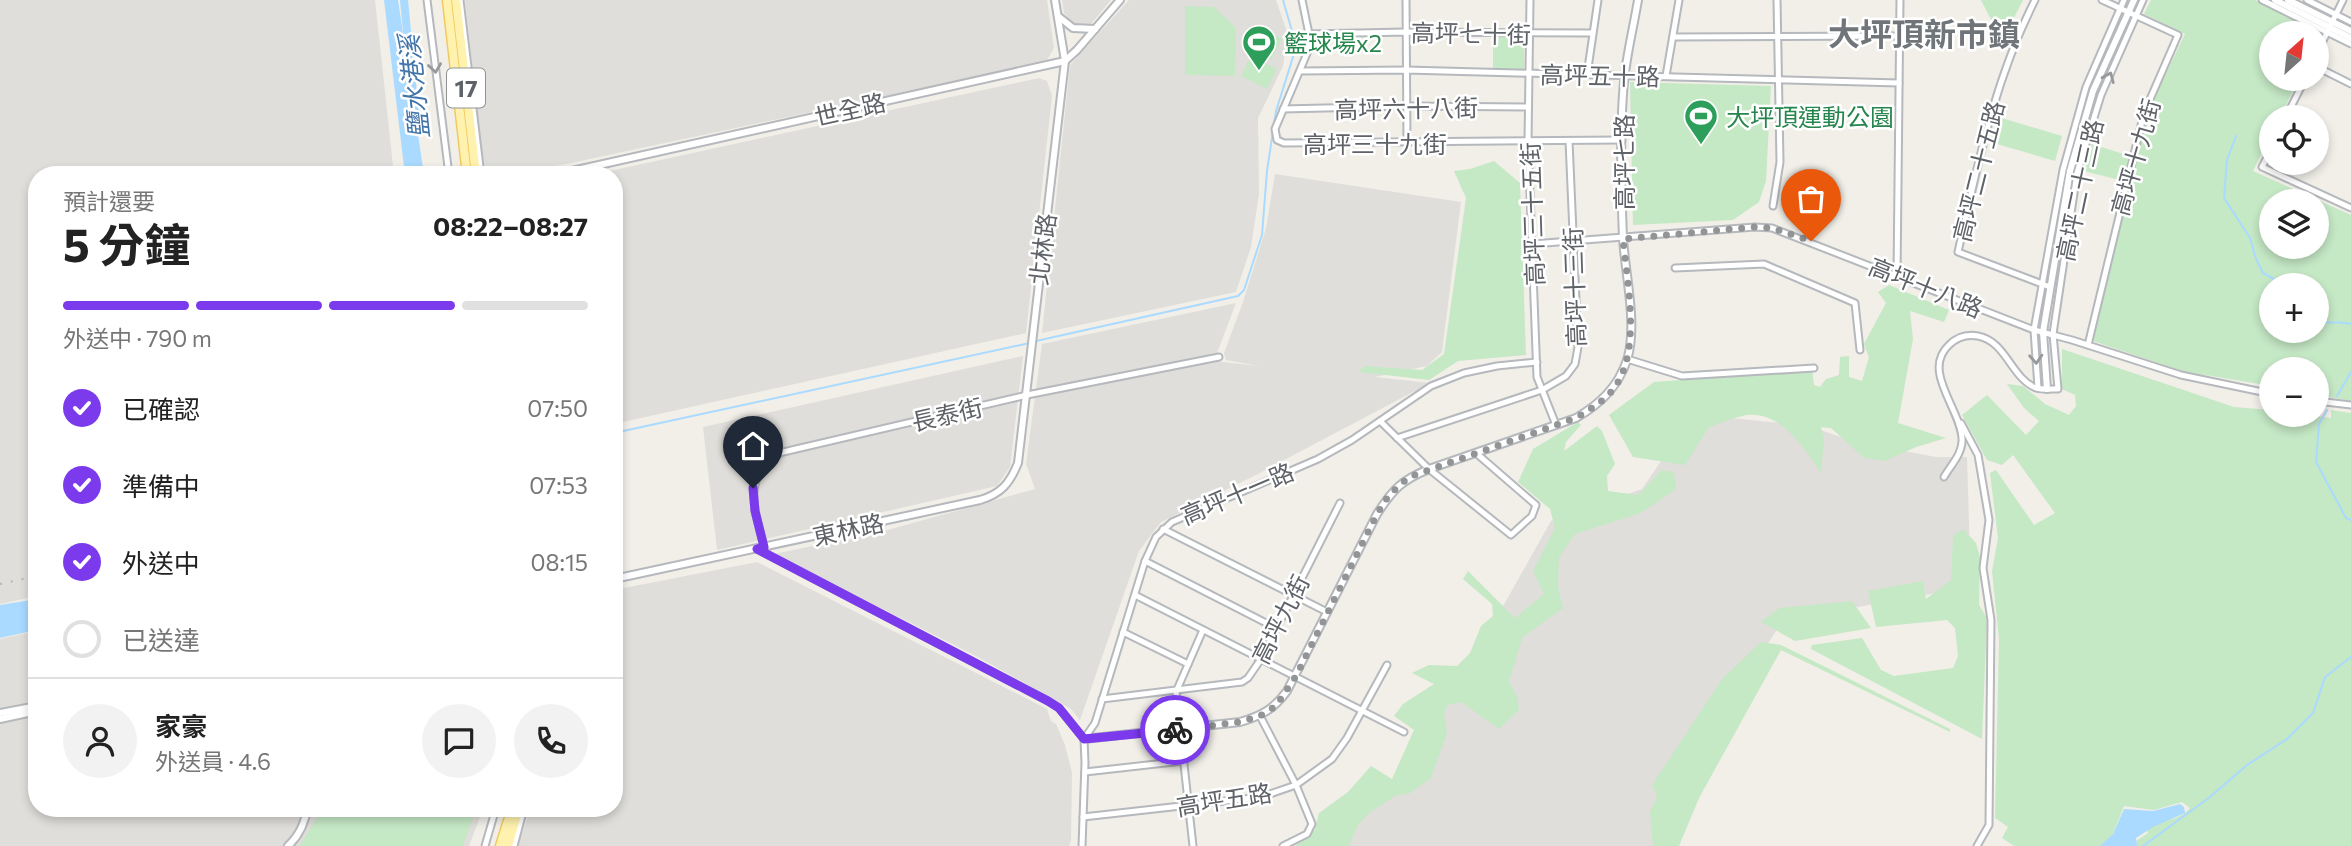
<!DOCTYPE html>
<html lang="zh-TW">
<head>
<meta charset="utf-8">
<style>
	body { margin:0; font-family:Commissioner,"Noto Sans TC",sans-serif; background:#f2f2f2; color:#222; height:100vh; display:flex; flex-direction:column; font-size:26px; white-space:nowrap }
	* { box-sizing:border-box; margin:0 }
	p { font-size:23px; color:#767676 }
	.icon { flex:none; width:38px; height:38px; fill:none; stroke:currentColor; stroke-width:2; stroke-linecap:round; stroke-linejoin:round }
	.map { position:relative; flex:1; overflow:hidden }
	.drawer { position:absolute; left:28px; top:166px; width:595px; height:651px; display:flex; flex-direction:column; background:#fff; border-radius:28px; box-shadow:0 4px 10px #0003 }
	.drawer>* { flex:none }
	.needle { width:46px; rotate:27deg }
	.buttons { position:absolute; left:2259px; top:21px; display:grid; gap:14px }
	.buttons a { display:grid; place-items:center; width:70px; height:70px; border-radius:50%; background:#fff; box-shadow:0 4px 10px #0003; font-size:35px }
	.pin { position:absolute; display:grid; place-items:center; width:60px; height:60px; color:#fff; margin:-72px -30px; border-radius:50% 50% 50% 0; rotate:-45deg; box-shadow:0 0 7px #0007 }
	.pin .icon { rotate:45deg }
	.courier { position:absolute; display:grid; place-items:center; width:70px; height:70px; margin:-35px; border:5px solid #7c3aed; border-radius:50%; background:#fff; color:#222; box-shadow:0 2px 9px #0007 }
	.head em { font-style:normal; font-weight:700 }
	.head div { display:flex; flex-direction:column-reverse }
	.head { display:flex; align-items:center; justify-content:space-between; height:119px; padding:0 35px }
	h1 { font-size:46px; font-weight:700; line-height:52px }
	.bar { display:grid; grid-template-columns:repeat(4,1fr); gap:10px 7px; align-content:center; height:84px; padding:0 35px }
	.bar i { height:9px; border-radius:5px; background:#e0e0e0 }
	.bar .on { background:#7c3aed }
	.bar p { grid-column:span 4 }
	.line { display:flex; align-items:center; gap:18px; padding:0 35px; border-top:2px solid #e0e0e0 }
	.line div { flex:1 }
	.round { display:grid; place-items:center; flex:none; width:74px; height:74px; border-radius:37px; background:#f2f2f2 }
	ol { padding:0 35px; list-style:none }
	li { display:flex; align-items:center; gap:21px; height:77px }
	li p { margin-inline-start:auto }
	li .icon { padding:7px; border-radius:50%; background:#7c3aed; color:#fff; stroke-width:4 }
	li:last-child { color:#767676 }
	li i { width:38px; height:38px; border:4px solid #e0e0e0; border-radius:50% }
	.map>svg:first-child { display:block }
</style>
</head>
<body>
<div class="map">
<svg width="2351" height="846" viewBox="0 0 2351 846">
	<rect width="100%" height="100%" fill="#f1efe8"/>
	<g fill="#e0deda">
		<polygon points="0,0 375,0 394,175 37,175 37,596 0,604"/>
		<polygon points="465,0 1047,0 1054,48 1046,62 571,163 508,175 493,175 483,163"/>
		<polygon points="1062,0 1111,0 1091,24 1074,24 1064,13"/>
		<polygon points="1129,0 1276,0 1287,32 1283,66 1258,118 1259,194 1251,247 1236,292 1042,333 1070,65"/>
		<polygon points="1039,78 1047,81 1052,96 1026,333 614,424 614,175 591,175"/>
		<polygon points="1275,174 1461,202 1442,352 1427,366 1375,377 1430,383 1256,475 1161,522 1139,551 1080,720 1071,709 976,656 774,554 884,531 1035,489 1026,464 1042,344 1236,303 1214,361 1259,366 1226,360 1224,353 1243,302 1266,228"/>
		<polygon points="1023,356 1010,467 997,486 717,550 703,427"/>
		<polygon points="1693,414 1809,426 1855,442 1936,457 1967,457 1971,587 1783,620 1670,796 1659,846 1337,846 1392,787 1498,615 1551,521 1642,489"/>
		<polygon points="757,562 1047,709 1051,721 1056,724 1065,745 1072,773 1071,840 1069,846 518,846 530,809 614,808 614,590"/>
		<polygon points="37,631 37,808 483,809 469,846 0,846 0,639"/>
	</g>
	<g fill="#c5e8c5" fill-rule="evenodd">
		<polygon points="1981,0 2023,0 2002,41"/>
		<path d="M2151 0H2255L2322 34 2317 43V33H2272V79H2299L2280 117H2272L2271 135 2253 171 2351 215V401L2317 395V369H2272L2271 386 2182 371 2093 341 2147 113 2185 34 2144 14ZM2272 201H2317V247H2272ZM2272 285H2317V331H2272Z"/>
		<polygon points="1185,6 1214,7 1236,28 1235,76 1185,75"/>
		<polygon points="1271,34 1282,39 1271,60 1260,55"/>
		<polygon points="1493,36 1524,37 1524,69 1493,69"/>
		<polygon points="1251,56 1277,69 1267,89 1241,76"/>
		<polygon points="1630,82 1771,86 1766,181 1759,202 1733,220 1633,225"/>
		<polygon points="1998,117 2062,136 2055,161 1990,142"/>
		<polygon points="2091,144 2127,155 2129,158 2123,181 2084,171"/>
		<polygon points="1494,161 1520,183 1526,355 1458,361 1429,380 1359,372 1364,366 1422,370 1444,354 1466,198 1454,171 1470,169"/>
		<path d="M1889 285 1949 310 1944 322 1910 311 1913 339 1898 423 1946 438 1916 447 1885 461 1864 458 1831 428 1821 427 1824 440 1821 473C1804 448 1781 411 1747 415 1734 417 1721 423 1709 427L1685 465 1633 457 1609 415 1654 382 1812 370 1814 385 1820 387 1826 379 1839 375 1840 357 1849 356V377L1862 381 1869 357 1864 344 1886 303 1878 292Z"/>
		<path d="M2062 349 2234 407 2271 410 2272 415H2308L2331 418V410L2351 413V846H2134L2133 843 2148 833 2144 825C2159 821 2180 821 2190 808L2182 802 2154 810 2124 806 2110 841 2104 846H2014L2002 838 2008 827 1995 818 1999 639 1992 571 1998 538 1990 473 1996 470 2034 525 2055 513 2013 455 2002 465 1987 460 1962 415 1987 395 2026 435 2039 421 2024 408 2007 384 2023 386 2045 404 2069 415 2076 406 2075 395 2062 389Z"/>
		<polygon points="1578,422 1581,425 1566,442 1564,451 1597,426 1602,431 1615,464 1607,476 1608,491 1638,495 1662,470 1674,472 1676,489 1641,513 1575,534 1559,557 1558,587 1563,608 1522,638 1509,682 1517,696 1519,710 1499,729 1461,702 1447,705 1444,716 1447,733 1431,778 1410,793 1395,796 1369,813 1358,825 1349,846 1295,846 1315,830 1319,813 1348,792 1371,766 1392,779 1414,730 1394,716 1403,704 1434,684 1412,673 1429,665 1457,666 1470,653 1481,626 1493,616 1492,604 1463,579 1468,571 1515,618 1544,594 1533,571 1555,528 1550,509 1518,482 1533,449"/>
		<polygon points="1963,529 1976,543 1980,557 1979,605 1987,618 1982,739 1811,649 1812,645 1862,638 1881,670 1894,676 1953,668 1958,656 1955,628 1947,620 1876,627 1868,591 1923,581 1926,599 1951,580 1953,536"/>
		<polygon points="1852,601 1871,628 1795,641 1761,622 1779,608"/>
		<polygon points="1761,642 1781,645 1950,729 1950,732 1781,650 1699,798 1679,846 1653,846 1650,812 1657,797 1652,785 1722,679"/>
		<polygon points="317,809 317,808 476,809 463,846 299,846 317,818"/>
	</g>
	<g fill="#aadaff">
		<polygon points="384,0 398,0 424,175 405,175"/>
		<polygon points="37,599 37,630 0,638 0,605"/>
		<polygon points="2180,804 2184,807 2185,813 2153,827 2136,838 2137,846 2100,846 2113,834 2124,809 2153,811"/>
	</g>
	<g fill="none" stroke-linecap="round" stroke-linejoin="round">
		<g stroke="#aadaff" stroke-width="2">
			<polyline points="2236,136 2227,160 2224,198 2250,238 2256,259 2263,273 2285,285"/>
			<path d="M2317 321C2328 325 2340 320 2351 324"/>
			<polyline points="1036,341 1238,296 1244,290 1262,235 1267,171 1276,111 1293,57 1294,38 1283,0"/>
			<polyline points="2337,396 2351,372"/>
			<polyline points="2327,410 2319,424 2316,462 2346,518 2351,520"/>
			<polyline points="614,433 1030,343"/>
			<polyline points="2143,846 2210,797 2247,765 2287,739 2313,713 2325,677 2351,657"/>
		</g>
		<polyline stroke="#aadaff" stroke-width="8" points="404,0 416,126"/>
		<g stroke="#b5b8bc" stroke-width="9">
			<g id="minor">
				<polyline points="427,0 449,175"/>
				<polyline points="460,0 481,175"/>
				<polyline points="1302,0 1309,34 1308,51 1275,129 1277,140 1284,143 1622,140"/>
				<polyline points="1406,0 1407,143"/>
				<polyline points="1530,0 1528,142 1537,377 1556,425"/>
				<path d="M2035 0C1994 81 1978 164 1958 252L2050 287"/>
				<polyline points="2262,0 2351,44"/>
				<polyline points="2307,0 2351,22"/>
				<polyline points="1309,34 1406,32 1592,33"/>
				<polyline points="1673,37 1900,36"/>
				<polyline points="2317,53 2343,0"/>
				<polyline points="2317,67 2351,84"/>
				<polyline points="1300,71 1406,70 1899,83"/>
				<polyline points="1587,75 1598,0"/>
				<polyline points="1666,76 1679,0"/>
				<polyline points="1283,109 1408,106 1528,107"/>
				<polyline points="2286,117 2305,79"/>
				<polyline points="2272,148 2262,167 2351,208"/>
				<polyline points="1773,206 1780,162 1777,0"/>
				<polyline points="1532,244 1755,227 1772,228 2034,330 2072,340 2181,375 2272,394"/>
				<polyline points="1675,268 1764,264 1855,303 1860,350"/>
				<polyline points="1897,276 1900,0"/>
				<polyline points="2088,345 2144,113 2178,35 2102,0"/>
				<polyline points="1627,359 1682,376 1814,368"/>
				<polyline points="2038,388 2034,330 2063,170 2086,87 2124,0"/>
				<polyline points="2317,401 2351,405"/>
				<polyline points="1380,421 1429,469 1511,535 1532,516 1536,505 1476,453"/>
				<polyline points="1961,423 1978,455 1989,520 1983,568 1991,620 1989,825 1977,846"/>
				<polyline points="1397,438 1542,390 1566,376 1575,364 1578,347 1569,141"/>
				<path d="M1944 477C1951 465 1963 453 1962 439 1961 409 1921 371 1949 345 1957 337 1967 334 1978 336 2006 341 2011 378 2036 388 2043 390 2051 389 2058 389L2053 334 2077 173 2101 95 2143 0"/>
				<polyline points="1163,529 1327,612"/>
				<path d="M764 547C755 509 741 479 779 453L1027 395 1219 357"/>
				<polyline points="757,549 1048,701 1059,708 1084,739"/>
				<polyline points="1145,561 1276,628"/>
				<polyline points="1135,595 1404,732"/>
				<polyline points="1123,632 1188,664"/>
				<polyline points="1102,699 1242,682 1248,678 1261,659 1340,503"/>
				<polyline points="1260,716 1296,785 1312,824 1307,834 1283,846"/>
				<polyline points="1085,772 1183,761"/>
				<polyline points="1083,817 1261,797 1296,785 1332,759 1347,738 1387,665"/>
				<polyline points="485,846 496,808"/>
				<polyline points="514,846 524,808"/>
				<polyline points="1082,846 1085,763 1084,739 1095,723 1145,561 1156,537 1172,522 1318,459 1352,440 1431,386 1464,373 1497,366 1537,362"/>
				<polyline points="1193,846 1176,692 1203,630"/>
			</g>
		</g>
		<g stroke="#b5b8bc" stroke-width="10">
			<g id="tertiary">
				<polyline points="2275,0 2351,38"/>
				<polyline points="2288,0 2351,31"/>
				<polyline points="1059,17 1073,28 1095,29"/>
				<polyline points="554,175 1065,61 1077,50 1120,0"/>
				<polyline points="2047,389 2043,332 2070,171 2093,91 2134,0"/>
				<path d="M614 579 980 500C1001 494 1010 483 1018 463L1065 61 1055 0"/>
				<polyline points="0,713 37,706"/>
				<polyline points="0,719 37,711"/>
				<path d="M1084 739 1240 722C1261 716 1274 709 1287 691L1377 514C1393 489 1402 480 1429 469L1576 418C1600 404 1618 387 1627 360 1638 325 1625 274 1623 238 1621 188 1619 122 1625 73 1628 49 1634 24 1638 0"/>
				<path d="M288 846C299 836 305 823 307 808"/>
			</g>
		</g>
		<g stroke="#f2c960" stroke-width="11">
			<g id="primary">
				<polyline points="447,0 467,175"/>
				<polyline points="456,0 476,175"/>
				<polyline points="500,846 512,808"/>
				<polyline points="508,846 519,808"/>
			</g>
		</g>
		<use href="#minor" stroke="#fff" stroke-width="5"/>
		<use href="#tertiary" stroke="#fff" stroke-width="6"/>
		<use href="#primary" stroke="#fff2af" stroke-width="8"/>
		<polyline stroke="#b6b7b8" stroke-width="2" stroke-dasharray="2 9" stroke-linecap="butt" points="0,584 37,576"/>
	</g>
	<defs><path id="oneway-chevron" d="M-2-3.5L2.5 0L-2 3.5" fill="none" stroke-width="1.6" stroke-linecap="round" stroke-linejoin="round" transform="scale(1.75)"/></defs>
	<g stroke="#979a9d">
		<use href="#oneway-chevron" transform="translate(435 68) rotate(82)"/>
		<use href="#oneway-chevron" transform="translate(2109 77) rotate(-67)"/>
		<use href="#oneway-chevron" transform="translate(2036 359) rotate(87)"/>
	</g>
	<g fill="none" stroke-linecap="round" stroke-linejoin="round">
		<path stroke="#929495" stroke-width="7" stroke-dasharray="0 12.6" d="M1175 730 1240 722 1260 716 1276 706 1296 676 1377 514 1389 495 1409 477 1576 418C1589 410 1601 403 1611 392 1643 355 1627 284 1623 239L1755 227 1772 228 1811 241"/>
		<polyline stroke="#7c3aed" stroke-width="9" points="753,488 755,511 764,547 757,549 1048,701 1059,708 1084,739 1175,730"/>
	</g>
	<defs>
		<g id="stadium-pin" transform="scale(1.75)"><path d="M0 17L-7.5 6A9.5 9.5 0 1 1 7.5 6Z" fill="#2e9e5b" stroke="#fff"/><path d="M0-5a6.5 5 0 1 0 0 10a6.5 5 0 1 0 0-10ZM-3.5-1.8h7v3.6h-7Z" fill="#fff"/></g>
	</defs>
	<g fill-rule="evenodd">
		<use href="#stadium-pin" x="1259" y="42"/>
		<use href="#stadium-pin" x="1701" y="116"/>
	</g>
	<g text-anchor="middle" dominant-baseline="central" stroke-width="5" stroke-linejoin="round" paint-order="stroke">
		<rect fill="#fff" stroke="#8f9295" stroke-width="2" x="447" y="68.5" width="38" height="39" rx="5"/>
		<g font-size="23" font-weight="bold" fill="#5f6368">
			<text x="466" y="88">17</text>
		</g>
		<g font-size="24" fill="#5f6368" stroke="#fff">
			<text transform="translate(1471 33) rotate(1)">高坪七十街</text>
			<text transform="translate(1600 75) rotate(1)">高坪五十路</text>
			<text transform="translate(1406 108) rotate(-1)">高坪六十八街</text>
			<text transform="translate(850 109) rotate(-13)">世全路</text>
			<text x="1375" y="143">高坪三十九街</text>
			<text transform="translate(2135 157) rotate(-74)">高坪十九街</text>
			<text transform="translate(1623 162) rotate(-90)">高坪七路</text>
			<text transform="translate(1978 171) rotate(-76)">高坪二十五路</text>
			<text transform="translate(2079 190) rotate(-78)">高坪二十三路</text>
			<text transform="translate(1532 214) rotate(-92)">高坪三十五街</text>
			<text transform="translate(1042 249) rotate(-83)">北林路</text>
			<text transform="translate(1574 287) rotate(-92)">高坪十三街</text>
			<text transform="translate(1926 287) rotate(22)">高坪十八路</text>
			<text transform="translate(947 414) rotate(-13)">長泰街</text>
			<text transform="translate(1237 493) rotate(-23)">高坪十一路</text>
			<text transform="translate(848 529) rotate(-12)">東林路</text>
			<text transform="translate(1280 619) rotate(-63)">高坪九街</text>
			<text transform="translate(1224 799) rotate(-9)">高坪五路</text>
		</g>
		<g font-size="24" fill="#27864d" stroke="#fff" text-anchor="start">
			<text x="1284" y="42">籃球場x2</text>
			<text x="1726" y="116">大坪頂運動公園</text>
		</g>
		<g font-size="26" font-style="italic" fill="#4174aa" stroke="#fff">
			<text transform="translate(413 87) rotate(-96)">鹽水港溪</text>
		</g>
		<g font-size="32" font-weight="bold" fill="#70757a" stroke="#fff">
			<text x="1924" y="33">大坪頂新市鎮</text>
		</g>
	</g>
</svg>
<div class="buttons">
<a><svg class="needle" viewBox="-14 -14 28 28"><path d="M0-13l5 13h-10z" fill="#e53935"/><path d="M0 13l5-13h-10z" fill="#767676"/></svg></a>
<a><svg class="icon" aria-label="locate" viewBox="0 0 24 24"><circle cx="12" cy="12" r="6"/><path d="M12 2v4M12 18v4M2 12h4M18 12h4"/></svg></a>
<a><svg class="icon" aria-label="layers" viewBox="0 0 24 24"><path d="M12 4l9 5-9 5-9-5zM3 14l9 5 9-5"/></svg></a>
<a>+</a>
<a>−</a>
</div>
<div class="pin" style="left:1811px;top:241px;background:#ea580c"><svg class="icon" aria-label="bag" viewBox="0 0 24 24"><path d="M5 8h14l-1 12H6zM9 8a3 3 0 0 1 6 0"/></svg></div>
<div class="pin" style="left:753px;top:488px;background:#1f2937"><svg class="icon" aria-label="home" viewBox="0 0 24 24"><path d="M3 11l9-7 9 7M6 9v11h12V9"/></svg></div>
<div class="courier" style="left:1175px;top:730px"><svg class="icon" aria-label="bike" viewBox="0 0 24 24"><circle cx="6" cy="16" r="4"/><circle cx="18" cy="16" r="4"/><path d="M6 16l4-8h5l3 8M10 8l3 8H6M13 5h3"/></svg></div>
<section class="drawer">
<div class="head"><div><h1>5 分鐘</h1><p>預計還要</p></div><em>08:22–08:27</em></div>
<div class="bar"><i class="on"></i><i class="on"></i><i class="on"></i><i></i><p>外送中 · 790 m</p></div>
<ol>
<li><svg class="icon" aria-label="check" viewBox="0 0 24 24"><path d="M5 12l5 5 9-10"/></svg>已確認<p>07:50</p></li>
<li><svg class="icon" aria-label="check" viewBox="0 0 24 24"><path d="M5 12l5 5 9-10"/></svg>準備中<p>07:53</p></li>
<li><svg class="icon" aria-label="check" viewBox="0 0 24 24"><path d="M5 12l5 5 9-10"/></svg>外送中<p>08:15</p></li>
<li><i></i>已送達</li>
</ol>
<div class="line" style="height:126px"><a class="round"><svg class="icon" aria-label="person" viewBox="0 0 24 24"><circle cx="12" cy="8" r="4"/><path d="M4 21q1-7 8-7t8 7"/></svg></a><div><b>家豪</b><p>外送員 · 4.6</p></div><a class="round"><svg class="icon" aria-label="chat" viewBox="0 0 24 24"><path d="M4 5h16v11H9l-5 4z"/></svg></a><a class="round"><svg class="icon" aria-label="phone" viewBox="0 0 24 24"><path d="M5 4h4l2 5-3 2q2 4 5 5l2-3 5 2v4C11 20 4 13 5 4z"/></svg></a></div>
</section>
</div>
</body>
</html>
